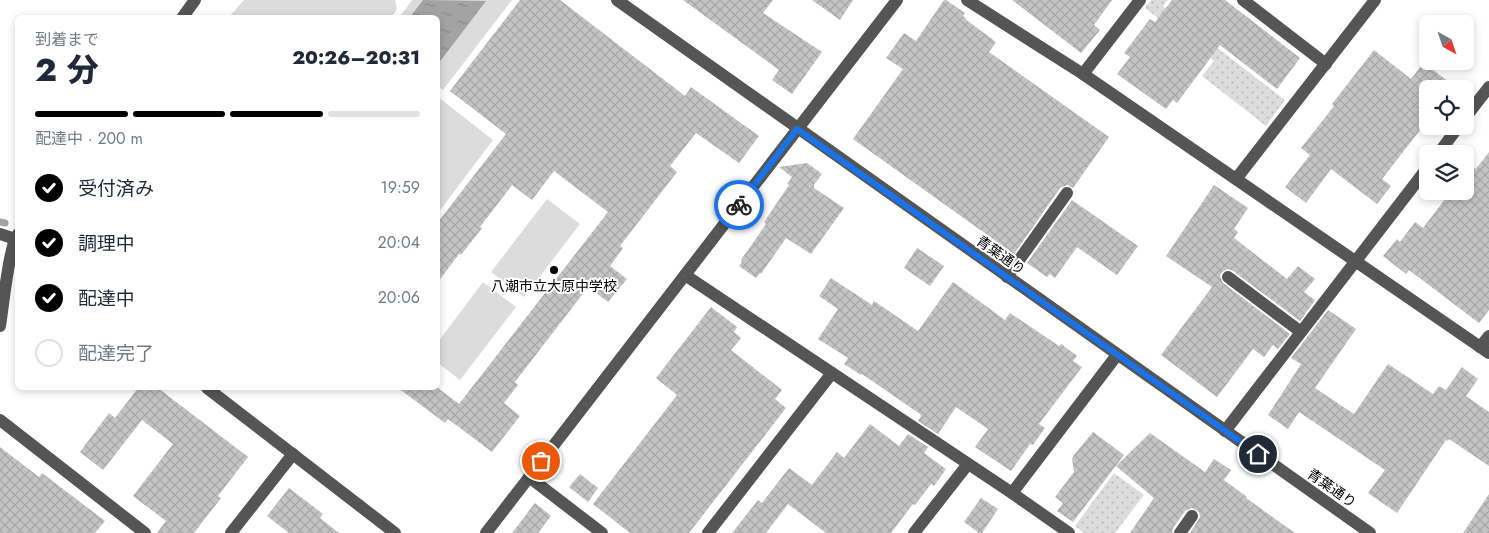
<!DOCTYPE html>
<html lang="ja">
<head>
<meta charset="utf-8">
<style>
	body { margin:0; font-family:Jost,"Noto Sans JP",sans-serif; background:#f2f2f3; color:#1f2937; height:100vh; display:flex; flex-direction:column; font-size:19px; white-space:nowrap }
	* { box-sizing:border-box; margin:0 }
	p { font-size:16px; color:#747a83 }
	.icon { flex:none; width:28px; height:28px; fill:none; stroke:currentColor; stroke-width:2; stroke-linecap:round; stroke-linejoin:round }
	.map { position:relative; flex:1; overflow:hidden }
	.details { position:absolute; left:15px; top:15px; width:425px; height:375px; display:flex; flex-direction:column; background:#fff; border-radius:8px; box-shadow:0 2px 8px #0003 }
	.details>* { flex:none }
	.needle { width:32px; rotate:140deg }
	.fabs { position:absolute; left:1419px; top:15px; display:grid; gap:10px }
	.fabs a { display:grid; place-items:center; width:55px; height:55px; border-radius:8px; background:#fff; box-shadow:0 2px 8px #0003; font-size:25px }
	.pin { position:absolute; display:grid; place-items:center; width:42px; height:42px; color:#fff; margin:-21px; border:2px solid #fff; border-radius:50%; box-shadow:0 1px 5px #0007 }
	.courier { position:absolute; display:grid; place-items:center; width:50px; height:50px; margin:-25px; border:4px solid #1a73e8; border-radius:50%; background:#fff; color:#222; box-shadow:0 1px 6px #0007 }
	.head em { font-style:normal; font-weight:800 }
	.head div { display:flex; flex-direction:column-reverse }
	.head { display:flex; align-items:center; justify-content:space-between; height:85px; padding:0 20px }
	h1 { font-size:32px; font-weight:800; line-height:38px }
	.bar { display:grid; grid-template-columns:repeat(4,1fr); gap:8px 5px; align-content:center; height:60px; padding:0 20px }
	.bar i { height:6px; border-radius:4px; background:#e0e1e3 }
	.bar .active { background:#000 }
	.bar p { grid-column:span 4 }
	ol { padding:0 20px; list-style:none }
	li { display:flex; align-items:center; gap:15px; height:55px }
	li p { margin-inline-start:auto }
	li .icon { padding:5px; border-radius:50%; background:#000; color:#fff; stroke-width:4 }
	li:last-child { color:#747a83 }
	li i { width:28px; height:28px; border:2px solid #e0e1e3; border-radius:50% }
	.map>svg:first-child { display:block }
</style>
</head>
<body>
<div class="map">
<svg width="1489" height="533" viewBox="0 0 1489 533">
	<defs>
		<pattern id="grass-dots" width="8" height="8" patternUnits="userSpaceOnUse" patternTransform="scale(1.25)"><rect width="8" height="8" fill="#dcdcdc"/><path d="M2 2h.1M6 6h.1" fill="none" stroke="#bbb" stroke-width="1.8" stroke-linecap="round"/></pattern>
		<pattern id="water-ripples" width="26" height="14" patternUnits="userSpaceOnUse" patternTransform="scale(1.25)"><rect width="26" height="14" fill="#a3a3a3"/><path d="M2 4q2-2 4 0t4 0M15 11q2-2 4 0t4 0" fill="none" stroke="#8b8b8b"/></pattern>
		<pattern id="building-cross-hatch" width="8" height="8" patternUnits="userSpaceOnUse" patternTransform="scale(1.25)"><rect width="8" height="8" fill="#c4c4c4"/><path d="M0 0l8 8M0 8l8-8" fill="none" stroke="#a7a7a7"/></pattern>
	</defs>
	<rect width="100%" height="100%" fill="#fff"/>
	<g fill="url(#grass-dots)">
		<polygon points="1151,0 1168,0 1163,6 1285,100 1266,126 1202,76 1214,61 1145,8"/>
		<polygon points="1114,473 1144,495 1115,533 1084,533 1075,526"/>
	</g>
	<g fill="#dcdcdc">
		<polygon points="244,0 395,0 397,9 391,18 229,17"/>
		<polygon points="412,0 512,0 443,90 438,86 438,18 399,18"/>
		<polygon points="438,97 493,140 438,213"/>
		<polygon points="547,199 580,224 524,297 491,272"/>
		<polygon points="483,282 516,307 460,380 438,363 438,342"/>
	</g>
	<polygon fill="url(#water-ripples)" points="423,0 486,1 438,64 438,18 410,17"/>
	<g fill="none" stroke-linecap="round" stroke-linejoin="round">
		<polyline stroke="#a3a3a3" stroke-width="7" points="0,222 5,223"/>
	</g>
	<g fill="url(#building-cross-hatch)">
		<polygon points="520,0 560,0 685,96 691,87 759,136 739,163 696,133 670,166 677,172 620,246 623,248 610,266 627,279 608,302 588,287 515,382 518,385 504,403 520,416 492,452 448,419 445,423 398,388 438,388 459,404 608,212 554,171 532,200 512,185 480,227 482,228 461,255 459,254 438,282 438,222 506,134 450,91"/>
		<polygon points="683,0 773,0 763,13 822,52 792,94 772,80 779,70"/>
		<polygon points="812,0 853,0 840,20"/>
		<polygon points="944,0 946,0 965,13 963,16 966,18 965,19 996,42 989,52 1109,137 1073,188 1067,185 1060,188 1014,254 853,139 903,69 886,58 904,33 916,41"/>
		<polygon points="1012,0 1112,0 1094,25 1100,30 1081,53"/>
		<polygon points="1172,0 1225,0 1300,58 1277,89 1220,45 1177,103 1173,100 1166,109 1117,74 1130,57 1124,53 1150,19 1155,22"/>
		<polygon points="1374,50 1411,79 1428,57 1428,66 1458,89 1428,89 1428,120 1382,179 1391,186 1377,204 1331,169 1306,203 1285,187 1310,155 1301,148 1334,106 1332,104"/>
		<polygon points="1489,152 1489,310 1479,323 1409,270 1406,274 1383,256 1397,239 1400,242 1415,222 1423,228 1451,191 1465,191 1465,161 1476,169"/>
		<polygon points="807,163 822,174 814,185 814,188 844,208 811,254 786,238 761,274 760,273 756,278 739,266 742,262 741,260 766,224 764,222 789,185 787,184 792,177 779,167"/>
		<polygon points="1214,185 1248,208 1234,229 1238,232 1234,238 1287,279 1298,266 1315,279 1304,292 1315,300 1300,321 1233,271 1228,269 1222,272 1220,276 1223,283 1290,334 1278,349 1273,345 1264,357 1253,349 1217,397 1161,355 1212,287 1166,256"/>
		<polygon points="1072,200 1138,246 1117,275 1077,247 1055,278 1050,274 1047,277 1027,263"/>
		<polygon points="917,248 944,266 930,286 904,268"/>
		<polygon points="831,278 872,305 874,301 918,331 953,282 1005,320 1010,313 1059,346 1061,344 1077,356 1073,361 1082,367 1039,424 1045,428 1033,445 1030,444 1011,471 975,447 988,429 956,407 938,434 918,421 921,416 920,414 862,374 861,375 844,364 848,358 818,339 838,309 819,296"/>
		<polygon points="711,307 737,327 734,332 741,338 731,350 782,390 775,399 786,408 689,533 630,533 593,504 677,395 656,378"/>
		<polygon points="1328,310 1356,329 1315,388 1354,414 1388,364 1433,394 1439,386 1446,390 1462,367 1478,379 1466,396 1489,412 1489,466 1449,439 1448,441 1446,440 1397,513 1368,493 1385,470 1299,412 1288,429 1268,415 1301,364 1291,358"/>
		<polygon points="138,388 158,388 248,457 218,496 221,498 194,533 157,533 166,521 133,496 173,444 142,420 103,470 80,452 109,413 115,418"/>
		<polygon points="870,424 899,446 908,434 928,447 924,453 946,469 934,486 931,484 915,505 913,504 891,533 826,533 788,504 766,533 732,533 758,500 762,503 789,468 812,485 837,452 844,458"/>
		<polygon points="1093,432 1124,455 1073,522 1057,511 1063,503 1055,497 1074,472 1072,459 1074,455"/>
		<polygon points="1150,433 1205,472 1214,459 1231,470 1224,480 1247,497 1246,498 1295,533 1190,533 1200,517 1199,512 1192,508 1185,511 1173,528 1172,533 1130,533 1154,498 1116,466"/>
		<polygon points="0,447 39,477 42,473 105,521 95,533 0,533"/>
		<polygon points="580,474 598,488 588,502 569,487"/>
		<polygon points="289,488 323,514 320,518 339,533 289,533 267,516"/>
		<polygon points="1489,494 1489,533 1463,533"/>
		<polygon points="981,498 998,509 982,533 979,533 964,522"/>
		<polygon points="535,503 551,516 538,533 512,533"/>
	</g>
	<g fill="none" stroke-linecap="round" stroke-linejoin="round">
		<g stroke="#555" stroke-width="12">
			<polyline points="617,0 1370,533"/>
			<polyline points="967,0 1083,74 1489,353"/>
			<polyline points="1243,0 1326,64"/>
			<polyline points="182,18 195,0"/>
			<polyline points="1083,74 1140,0"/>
			<polyline points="1465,118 1489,87"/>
			<polyline points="1438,154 1459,126"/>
			<polyline points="1236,179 1375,0"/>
			<polyline points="0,234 18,240"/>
			<polyline points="685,275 1012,493 1069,533"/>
			<polyline points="1007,277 1067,193"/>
			<polyline points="1228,277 1301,332"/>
			<path d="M0 326C3 308 9 245 18 234"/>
			<polyline points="1480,347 1489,336"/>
			<polyline points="207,388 395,533"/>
			<polyline points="0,420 145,533"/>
			<polyline points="1225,431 1428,167"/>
			<polyline points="529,477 602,533"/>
			<polyline points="1012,493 1117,355"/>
			<polyline points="231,533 293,454"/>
			<polyline points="486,533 897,0"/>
			<polyline points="708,533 832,373"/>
			<polyline points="914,533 968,464"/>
			<polyline points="1180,533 1192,516"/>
		</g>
	</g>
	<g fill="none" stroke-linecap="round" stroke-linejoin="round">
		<polyline stroke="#595959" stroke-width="5" stroke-dasharray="0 9" points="541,461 739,205"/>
		<polyline stroke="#1a73e8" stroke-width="6" points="739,205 797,129 1258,454"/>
	</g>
	<circle fill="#000" stroke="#fff" stroke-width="2" cx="554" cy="270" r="5"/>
	<g text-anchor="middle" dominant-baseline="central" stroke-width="4" stroke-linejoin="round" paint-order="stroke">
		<g font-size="14" fill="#000" stroke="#fff">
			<text transform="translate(1001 255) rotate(35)">青葉通り</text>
			<text transform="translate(1332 488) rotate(35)">青葉通り</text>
		</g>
		<g font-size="14" fill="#000" stroke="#fff">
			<text x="554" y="286">八潮市立大原中学校</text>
		</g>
	</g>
</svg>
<div class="fabs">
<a><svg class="needle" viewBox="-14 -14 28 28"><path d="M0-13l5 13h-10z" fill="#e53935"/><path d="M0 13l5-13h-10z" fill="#747a83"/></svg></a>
<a><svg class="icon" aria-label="locate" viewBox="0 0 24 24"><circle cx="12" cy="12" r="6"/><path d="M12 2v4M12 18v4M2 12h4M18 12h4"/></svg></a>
<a><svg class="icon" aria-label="layers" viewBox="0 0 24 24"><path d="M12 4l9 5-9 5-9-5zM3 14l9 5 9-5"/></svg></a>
</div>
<div class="pin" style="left:541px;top:461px;background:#ea580c"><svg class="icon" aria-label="bag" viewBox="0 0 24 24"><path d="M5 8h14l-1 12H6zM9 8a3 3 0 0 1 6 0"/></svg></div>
<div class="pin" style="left:1258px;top:454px;background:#1f2937"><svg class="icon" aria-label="home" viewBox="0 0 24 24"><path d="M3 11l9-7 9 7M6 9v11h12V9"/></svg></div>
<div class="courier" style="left:739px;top:205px"><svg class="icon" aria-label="bike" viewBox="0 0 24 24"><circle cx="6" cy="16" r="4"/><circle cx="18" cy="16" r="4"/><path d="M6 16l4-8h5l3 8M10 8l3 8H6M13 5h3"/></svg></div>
<section class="details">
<div class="head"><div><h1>2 分</h1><p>到着まで</p></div><em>20:26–20:31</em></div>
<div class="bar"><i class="active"></i><i class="active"></i><i class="active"></i><i></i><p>配達中 · 200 m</p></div>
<ol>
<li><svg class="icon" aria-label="check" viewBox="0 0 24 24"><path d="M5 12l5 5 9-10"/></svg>受付済み<p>19:59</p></li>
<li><svg class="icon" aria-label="check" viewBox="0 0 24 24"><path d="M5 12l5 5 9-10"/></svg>調理中<p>20:04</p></li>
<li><svg class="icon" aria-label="check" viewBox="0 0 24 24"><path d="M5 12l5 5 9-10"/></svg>配達中<p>20:06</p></li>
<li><i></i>配達完了</li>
</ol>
</section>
</div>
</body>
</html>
